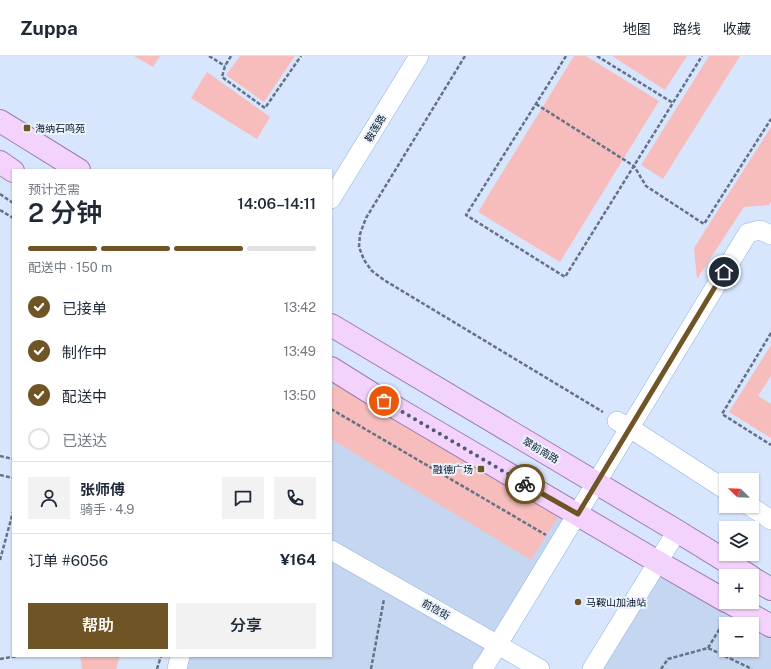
<!DOCTYPE html>
<html lang="zh">
<head>
<meta charset="utf-8">
<style>
	body { margin:0; font-family:"Public Sans","Noto Sans SC",sans-serif; background:#f2f2f3; color:#1f2937; height:100vh; display:flex; flex-direction:column; font-size:15px; white-space:nowrap }
	* { box-sizing:border-box; margin:0 }
	p { font-size:13px; color:#747a83 }
	.icon { flex:none; width:22px; height:22px; fill:none; stroke:currentColor; stroke-width:2; stroke-linecap:round; stroke-linejoin:round }
	.map { position:relative; flex:1; overflow:hidden }
	.panel { position:absolute; left:12px; top:113px; width:320px; height:488px; display:flex; flex-direction:column; background:#fff; border-radius:0px; box-shadow:0 1px 3px #0004 }
	.panel>* { flex:none }
	.needle { width:26px; rotate:293deg }
	.controls { position:absolute; left:719px; top:417px; display:grid; gap:8px }
	.controls a { display:grid; place-items:center; width:40px; height:40px; border-radius:0px; background:#fff; box-shadow:0 1px 3px #0004; font-size:20px }
	.pin { position:absolute; display:grid; place-items:center; width:34px; height:34px; color:#fff; margin:-17px; border:2px solid #fff; border-radius:50%; box-shadow:0 1px 4px #0007 }
	.courier { position:absolute; display:grid; place-items:center; width:40px; height:40px; margin:-20px; border:3px solid #6f5426; border-radius:50%; background:#fff; color:#222; box-shadow:0 1px 5px #0007 }
	.overview em { font-style:normal; font-weight:600 }
	.overview div { display:flex; flex-direction:column-reverse }
	.overview { display:flex; align-items:center; justify-content:space-between; height:68px; padding:0 16px }
	h1 { font-size:26px; font-weight:600; line-height:30px }
	.bar { display:grid; grid-template-columns:repeat(4,1fr); gap:6px 4px; align-content:center; height:48px; padding:0 16px }
	.bar i { height:5px; border-radius:3px; background:#e0e1e3 }
	.bar .on { background:#6f5426 }
	.bar p { grid-column:span 4 }
	.line { display:flex; align-items:center; gap:10px; padding:0 16px; border-top:1px solid #e0e1e3 }
	.line div { flex:1 }
	.round { display:grid; place-items:center; flex:none; width:42px; height:42px; border-radius:0px; background:#f2f2f3 }
	ol { padding:0 16px; list-style:none }
	li { display:flex; align-items:center; gap:12px; height:44px }
	li p { margin-inline-start:auto }
	li .icon { padding:4px; border-radius:50%; background:#6f5426; color:#fff; stroke-width:4 }
	li:last-child { color:#747a83 }
	li i { width:22px; height:22px; border:2px solid #e0e1e3; border-radius:50% }
	.cta { display:flex; gap:8px; margin-top:auto; padding:8px 16px }
	.cta a { flex:1; height:46px; border-radius:0px; background:#6f5426; color:#fff; font-size:16px; font-weight:600; line-height:46px; text-align:center }
	.cta a+a { background:#f2f2f3; color:#1f2937 }
	header { display:flex; align-items:center; gap:24px; box-sizing:border-box; height:56px; padding:0 20px; background:#fff; border-bottom:1px solid #e0e1e3 }
	header strong { font-size:19px }
	nav { display:flex; gap:22px; margin-inline-start:auto; font-size:14px }
	.map>svg:first-child { display:block }
</style>
</head>
<body>
<header>
<strong>Zuppa</strong>
<nav><a>地图</a><a>路线</a><a>收藏</a></nav>
</header>
<div class="map">
<svg width="771" height="613" viewBox="0 0 771 613">
	<rect width="100%" height="100%" fill="#d7e6fd"/>
	<g fill="#c5d6f0" fill-rule="evenodd">
		<polygon points="331,314 576,459 498,587 331,493"/>
		<polygon points="331,496 496,589 481,613 178,613 181,600 331,600"/>
		<path d="M659 508 771 572V613H593ZM726 568H752V594H726Z"/>
	</g>
	<g fill="#f7bdbd">
		<polygon points="134,0 160,0 153,11"/>
		<polygon points="240,0 295,0 264,46 226,19"/>
		<polygon points="574,0 586,0 659,45 560,206 478,156"/>
		<polygon points="612,0 687,0 665,34"/>
		<polygon points="709,0 740,0 663,123 641,109"/>
		<polygon points="207,16 270,61 257,83 191,42"/>
		<polygon points="771,71 771,146 769,149 744,151 697,223 694,192"/>
		<polygon points="771,289 771,320 758,340 771,348 771,382 729,356"/>
		<polygon points="338,324 560,458 531,504 331,383 331,335"/>
		<polygon points="80,600 120,600 116,613 82,613"/>
	</g>
	<g fill="none" stroke-linecap="round" stroke-linejoin="round">
		<g stroke="#8db1e8" stroke-width="20">
			<g id="minor">
				<polyline points="331,143 419,0"/>
				<polyline points="617,365 630,372 726,434"/>
				<polyline points="750,450 771,464"/>
				<polyline points="331,494 540,613"/>
				<polyline points="177,613 180,600"/>
				<polyline points="482,613 486,608 748,177 760,174 771,179"/>
				<polyline points="592,613 677,475"/>
			</g>
		</g>
		<g stroke="#9b7daf" stroke-width="24">
			<g id="major">
				<polyline points="0,65 79,114"/>
				<polyline points="0,106 13,115"/>
				<polyline points="331,269 677,475 750,520"/>
				<polyline points="331,312 371,337 658,506 726,545"/>
				<polyline points="752,522 771,533"/>
				<polyline points="729,546 771,570"/>
			</g>
		</g>
		<g stroke="#647187" stroke-width="2.5" stroke-dasharray="4 2" stroke-linecap="butt">
			<polyline points="209,0 225,10"/>
			<polyline points="231,0 225,10 222,21 265,52 301,0"/>
			<polyline points="465,0 366,162 360,178 359,191 364,204 372,215 384,224 603,356"/>
			<polyline points="566,0 466,159 565,221 702,0"/>
			<polyline points="597,0 673,47"/>
			<polyline points="536,48 634,110 646,130 704,168 771,63"/>
			<polyline points="0,138 13,147"/>
			<polyline points="0,154 13,162"/>
			<polyline points="771,277 722,358 771,389"/>
			<polyline points="331,353 546,479"/>
			<polyline points="0,400 13,403"/>
			<polyline points="0,419 13,422"/>
			<polyline points="0,504 13,456"/>
			<polyline points="708,592 725,564"/>
			<polyline points="0,603 17,600"/>
			<polyline points="157,613 161,600"/>
			<polyline points="371,613 384,543"/>
			<polyline points="661,613 668,603 708,592 752,613"/>
		</g>
		<use href="#minor" stroke="#fff" stroke-width="19"/>
		<use href="#major" stroke="#f3d3fb" stroke-width="22"/>
	</g>
	<g fill="none" stroke-linecap="round" stroke-linejoin="round">
		<polyline stroke="#4f5c71" stroke-width="4" stroke-dasharray="0 7.2" points="384,345 525,428"/>
		<polyline stroke="#6f5426" stroke-width="5" points="525,428 578,458 724,216"/>
	</g>
	<g fill="#6f5426" stroke="#ebf3fe" stroke-width="1.5">
		<rect x="23" y="68" width="8" height="8" rx="2"/>
		<rect x="477" y="409" width="8" height="8" rx="2"/>
		<circle cx="578" cy="546" r="4"/>
	</g>
	<g text-anchor="middle" dominant-baseline="central" stroke-width="4" stroke-linejoin="round" paint-order="stroke">
		<g font-size="10" fill="#061226" stroke="#ebf3fe" text-anchor="start">
			<text x="35" y="72">海纳石鸣苑</text>
			<text x="473" y="413" text-anchor="end">融德广场</text>
			<text x="586" y="546">马鞍山加油站</text>
		</g>
		<g font-size="10" fill="#061226" stroke="#ebf3fe">
			<text transform="translate(375 72) rotate(-59)">鞍莲路</text>
			<text transform="translate(541 394) rotate(31)">翠前南路</text>
			<text transform="translate(436 553) rotate(29)">前信街</text>
		</g>
	</g>
</svg>
<div class="controls">
<a><svg class="needle" viewBox="-14 -14 28 28"><path d="M0-13l5 13h-10z" fill="#e53935"/><path d="M0 13l5-13h-10z" fill="#747a83"/></svg></a>
<a><svg class="icon" aria-label="layers" viewBox="0 0 24 24"><path d="M12 4l9 5-9 5-9-5zM3 14l9 5 9-5"/></svg></a>
<a>+</a>
<a>−</a>
</div>
<div class="pin" style="left:384px;top:345px;background:#ea580c"><svg class="icon" aria-label="bag" viewBox="0 0 24 24"><path d="M5 8h14l-1 12H6zM9 8a3 3 0 0 1 6 0"/></svg></div>
<div class="pin" style="left:724px;top:216px;background:#1f2937"><svg class="icon" aria-label="home" viewBox="0 0 24 24"><path d="M3 11l9-7 9 7M6 9v11h12V9"/></svg></div>
<div class="courier" style="left:525px;top:428px"><svg class="icon" aria-label="bike" viewBox="0 0 24 24"><circle cx="6" cy="16" r="4"/><circle cx="18" cy="16" r="4"/><path d="M6 16l4-8h5l3 8M10 8l3 8H6M13 5h3"/></svg></div>
<section class="panel">
<div class="overview"><div><h1>2 分钟</h1><p>预计还需</p></div><em>14:06–14:11</em></div>
<div class="bar"><i class="on"></i><i class="on"></i><i class="on"></i><i></i><p>配送中 · 150 m</p></div>
<ol>
<li><svg class="icon" aria-label="check" viewBox="0 0 24 24"><path d="M5 12l5 5 9-10"/></svg>已接单<p>13:42</p></li>
<li><svg class="icon" aria-label="check" viewBox="0 0 24 24"><path d="M5 12l5 5 9-10"/></svg>制作中<p>13:49</p></li>
<li><svg class="icon" aria-label="check" viewBox="0 0 24 24"><path d="M5 12l5 5 9-10"/></svg>配送中<p>13:50</p></li>
<li><i></i>已送达</li>
</ol>
<div class="line" style="height:72px"><a class="round"><svg class="icon" aria-label="person" viewBox="0 0 24 24"><circle cx="12" cy="8" r="4"/><path d="M4 21q1-7 8-7t8 7"/></svg></a><div><b>张师傅</b><p>骑手 · 4.9</p></div><a class="round"><svg class="icon" aria-label="chat" viewBox="0 0 24 24"><path d="M4 5h16v11H9l-5 4z"/></svg></a><a class="round"><svg class="icon" aria-label="phone" viewBox="0 0 24 24"><path d="M5 4h4l2 5-3 2q2 4 5 5l2-3 5 2v4C11 20 4 13 5 4z"/></svg></a></div>
<div class="line" style="height:52px"><div>订单 #6056</div><b>¥164</b></div>
<div class="cta"><a>帮助</a><a>分享</a></div>
</section>
</div>
</body>
</html>
